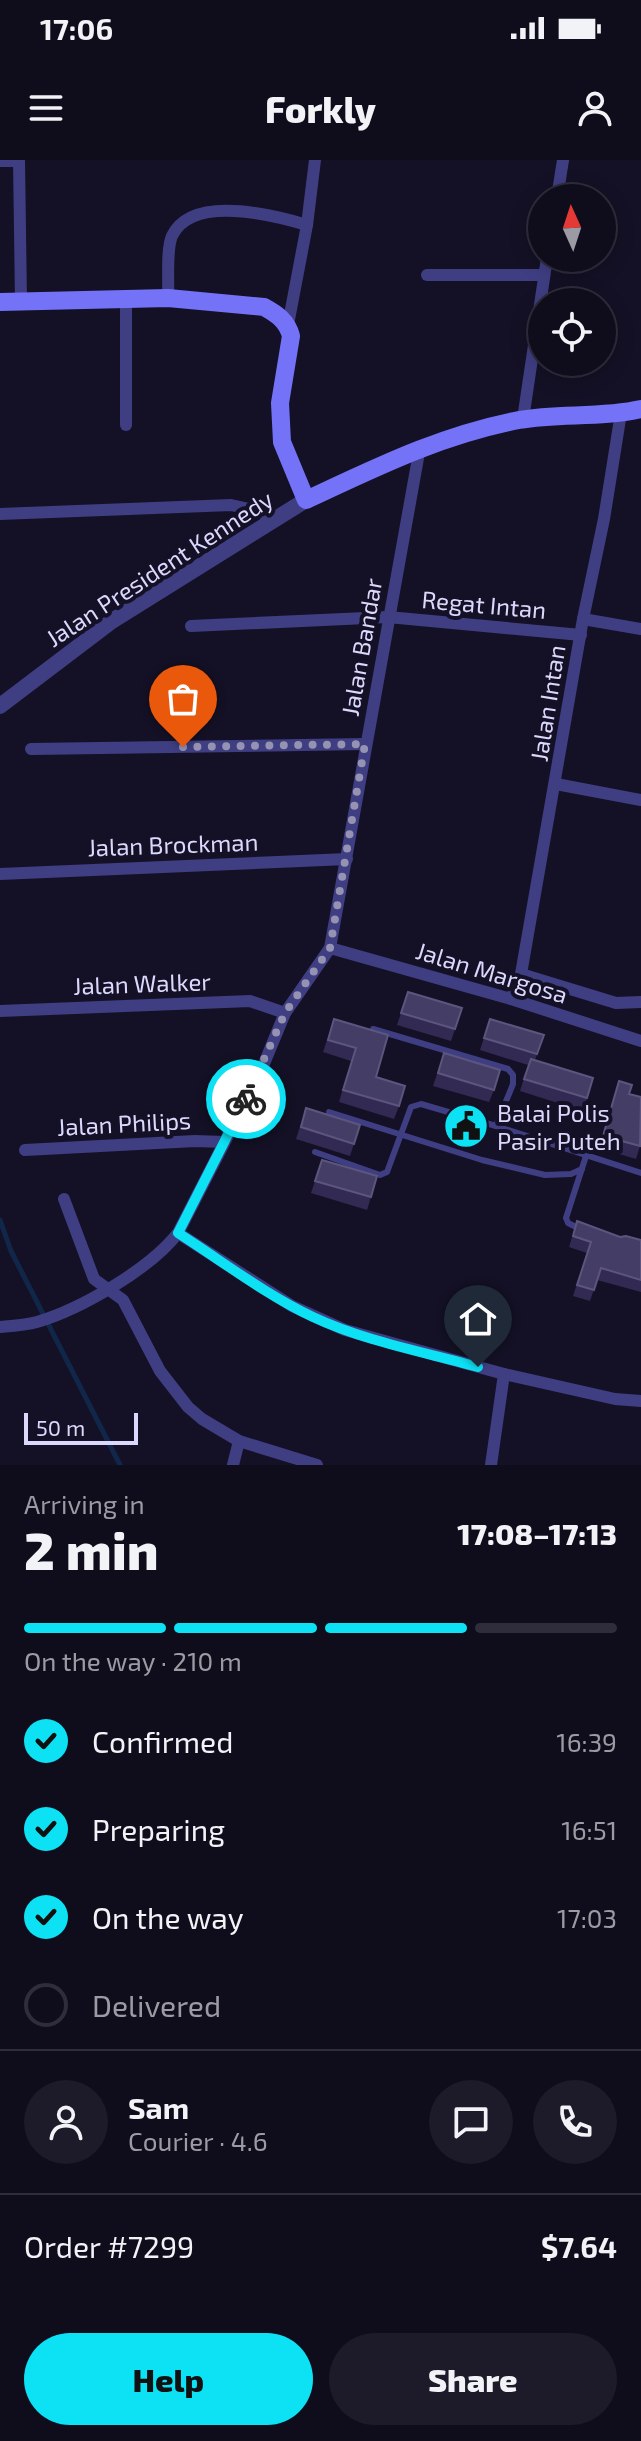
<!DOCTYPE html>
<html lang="en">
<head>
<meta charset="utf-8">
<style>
	body { margin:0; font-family:"Exo 2",sans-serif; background:#1d1b29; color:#f1f3f6; height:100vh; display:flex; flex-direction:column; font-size:30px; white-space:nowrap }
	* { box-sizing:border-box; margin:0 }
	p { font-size:26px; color:#9b9ca3 }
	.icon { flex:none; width:44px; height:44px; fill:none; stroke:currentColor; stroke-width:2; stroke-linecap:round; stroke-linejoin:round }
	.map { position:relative; height:1305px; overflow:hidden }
	.details { display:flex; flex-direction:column; background:#0f0d1c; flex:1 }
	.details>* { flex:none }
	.needle { width:52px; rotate:357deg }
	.tools { position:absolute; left:528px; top:24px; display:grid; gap:16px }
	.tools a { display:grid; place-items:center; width:88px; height:88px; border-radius:50%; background:#0f0d1c; box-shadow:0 4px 20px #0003,0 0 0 2px #2f2d3b; font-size:40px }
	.scale { position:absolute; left:24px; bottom:20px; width:114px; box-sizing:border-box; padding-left:8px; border:4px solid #dbd8fd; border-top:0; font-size:22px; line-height:28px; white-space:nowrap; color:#dbd8fd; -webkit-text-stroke:6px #141126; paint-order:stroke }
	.pin { position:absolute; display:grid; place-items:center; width:68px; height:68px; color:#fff; margin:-82px -34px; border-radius:50% 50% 50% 0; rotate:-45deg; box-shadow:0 0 8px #0007 }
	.pin .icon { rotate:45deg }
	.courier { position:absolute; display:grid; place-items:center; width:80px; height:80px; margin:-40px; border:6px solid #0de1f4; border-radius:50%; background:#fff; color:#222; box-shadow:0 2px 10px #0007 }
	.head em { font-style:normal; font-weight:800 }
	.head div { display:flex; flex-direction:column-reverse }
	.head { display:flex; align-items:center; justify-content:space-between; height:136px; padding:0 24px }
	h1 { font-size:52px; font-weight:800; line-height:60px }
	.bar { display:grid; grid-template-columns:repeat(4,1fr); gap:12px 8px; align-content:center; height:96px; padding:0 24px }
	.bar i { height:10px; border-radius:6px; background:#2f2d3b }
	.bar .current { background:#0de1f4 }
	.bar p { grid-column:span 4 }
	.line { display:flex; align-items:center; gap:20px; padding:0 24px; border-top:2px solid #2f2d3b }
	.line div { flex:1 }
	.round { display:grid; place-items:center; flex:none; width:84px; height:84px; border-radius:42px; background:#1d1b29 }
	ol { padding:0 24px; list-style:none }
	li { display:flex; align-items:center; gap:24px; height:88px }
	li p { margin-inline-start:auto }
	li .icon { padding:8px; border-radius:50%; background:#0de1f4; color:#111; stroke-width:4 }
	li:last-child { color:#9b9ca3 }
	li i { width:44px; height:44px; border:4px solid #2f2d3b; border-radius:50% }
	.cta { display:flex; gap:16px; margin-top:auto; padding:16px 24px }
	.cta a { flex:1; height:92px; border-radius:48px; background:#0de1f4; color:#111; font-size:32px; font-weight:800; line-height:92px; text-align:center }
	.cta a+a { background:#1d1b29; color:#f1f3f6 }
	.status { display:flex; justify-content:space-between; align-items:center; height:56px; padding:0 40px; background:#0f0d1c; direction:ltr }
	.status svg { height:22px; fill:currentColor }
	header { display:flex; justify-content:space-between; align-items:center; height:104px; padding:0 24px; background:#0f0d1c; font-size:36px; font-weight:800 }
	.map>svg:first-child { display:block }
</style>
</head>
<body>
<div class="status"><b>17:06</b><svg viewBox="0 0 49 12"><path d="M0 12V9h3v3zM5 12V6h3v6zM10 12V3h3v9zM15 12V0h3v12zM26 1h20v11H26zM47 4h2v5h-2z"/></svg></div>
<header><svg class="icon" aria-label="menu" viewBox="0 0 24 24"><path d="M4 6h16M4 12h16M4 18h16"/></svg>Forkly<svg class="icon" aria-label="person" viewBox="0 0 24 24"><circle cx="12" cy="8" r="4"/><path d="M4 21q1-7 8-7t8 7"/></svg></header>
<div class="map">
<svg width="641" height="1305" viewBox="0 0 641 1305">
	<rect width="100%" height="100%" fill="#141126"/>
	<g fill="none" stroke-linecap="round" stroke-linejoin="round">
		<polyline stroke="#11274a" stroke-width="5" points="0,1060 11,1091 120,1305"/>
		<g stroke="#3f3e83" stroke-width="6">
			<polyline points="373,869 508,909 513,915 513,924 496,966"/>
			<polyline points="329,952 482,1000 545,1015 571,1014 582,1009"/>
			<polyline points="315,992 380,1015 387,1012 411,947 421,944 496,966 641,1013"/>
			<polyline points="580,1069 568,1063 566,1058 586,996"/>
		</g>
		<g stroke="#3f3e83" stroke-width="12">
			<polyline points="19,0 21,142"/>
			<polyline points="0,1 19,1"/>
			<polyline points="557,38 563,0"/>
			<polyline points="427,115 544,115"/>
			<path d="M168 138C169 123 166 89 172 76 192 34 273 55 307 65"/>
			<polyline points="126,139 126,265"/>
			<polyline points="288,165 307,65 315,0"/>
			<polyline points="523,259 547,98"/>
			<polyline points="0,354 231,345 258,351 275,359"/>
			<polyline points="583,459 641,469"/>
			<polyline points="191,466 388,457 581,475"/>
			<polyline points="31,589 365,584"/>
			<polyline points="556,624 641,640"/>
			<polyline points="0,714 347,699"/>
			<polyline points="330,788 511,839 641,881"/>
			<polyline points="521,814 616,843 641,842"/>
			<polyline points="511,839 521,814 583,459 604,359 621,253"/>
			<polyline points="0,851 250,841 285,853"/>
			<polyline points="25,990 195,981 224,982"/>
			<polyline points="64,1039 94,1119 123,1140 160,1211 188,1247 202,1259 239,1281 317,1305"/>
			<polyline points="178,1073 292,1146 345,1170 504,1214 615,1239 641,1241"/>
			<path d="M0 1167C12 1166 26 1165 37 1162 81 1149 150 1109 178 1073L261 911 285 853 330 788 420 287"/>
			<polyline points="233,1305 239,1281"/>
			<polyline points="491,1305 504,1214"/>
		</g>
		<polyline stroke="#3f3e83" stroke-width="16" points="0,546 112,461 306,340"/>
		<path stroke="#7473f8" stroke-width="18" d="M0 142 168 138 264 147C277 154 287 161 291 176L280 243 282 282 306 340C377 307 441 275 519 260 559 253 601 258 641 249"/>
	</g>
	<g fill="#322a53">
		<polygon points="408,832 455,869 451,881 397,865"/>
		<polygon points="334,859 376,917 399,946 394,959 339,942 351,901 323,892"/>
		<polygon points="490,859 544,875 535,900 593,918 583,951 520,931 528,905 480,890"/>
		<polygon points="444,893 494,930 489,942 433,926"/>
		<polygon points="619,921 629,934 641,983 636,999 599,988"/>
		<polygon points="306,948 360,965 350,996 296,979"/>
		<polygon points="322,1000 371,1037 367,1050 311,1033"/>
		<polygon points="577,1061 620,1077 641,1080 641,1132 597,1120 590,1141 573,1136 587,1093 569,1087"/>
	</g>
	<g fill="#443d65" stroke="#5c557d" stroke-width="2">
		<polygon points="408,832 462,848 455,869 401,853"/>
		<polygon points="334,859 388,875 376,917 405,926 399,946 343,930 356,888 328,880"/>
		<polygon points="490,859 544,875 537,894 484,878"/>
		<polygon points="444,893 500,910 494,930 438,913"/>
		<polygon points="531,899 593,918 587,938 524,919"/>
		<polygon points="619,921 632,925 629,934 641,937 640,986 603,976"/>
		<polygon points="306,948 360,965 354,984 301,967"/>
		<polygon points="322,1000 377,1016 371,1037 315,1021"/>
		<polygon points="577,1061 620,1077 626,1076 641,1080 641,1120 601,1108 594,1130 577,1125 591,1082 573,1076"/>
	</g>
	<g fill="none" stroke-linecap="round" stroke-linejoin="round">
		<polyline stroke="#9592b2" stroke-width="8" stroke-dasharray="0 14.4" points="183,587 365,584 330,788 285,853 246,939"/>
		<path stroke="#0de1f4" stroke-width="10" d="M246 939 178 1073C222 1101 266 1135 313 1157 364 1181 424 1192 478 1207"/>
	</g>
	<defs>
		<g id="civic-disc" transform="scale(2.3)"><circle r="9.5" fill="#0de1f4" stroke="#141126"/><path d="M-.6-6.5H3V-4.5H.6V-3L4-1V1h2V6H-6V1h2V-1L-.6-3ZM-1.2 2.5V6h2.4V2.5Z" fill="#111"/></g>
	</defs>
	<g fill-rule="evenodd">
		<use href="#civic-disc" x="466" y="966"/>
	</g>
	<g text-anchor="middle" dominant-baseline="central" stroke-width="8" stroke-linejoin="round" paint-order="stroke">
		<g font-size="24" fill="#dbd8fd" stroke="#141126">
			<text transform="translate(159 408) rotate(-33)">Jalan President Kennedy</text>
			<text transform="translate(484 444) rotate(5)">Regat Intan</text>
			<text transform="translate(361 487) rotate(-80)">Jalan Bandar</text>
			<text transform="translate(547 543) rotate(-81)">Jalan Intan</text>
			<text transform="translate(173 684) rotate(-2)">Jalan Brockman</text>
			<text transform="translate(492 812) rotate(17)">Jalan Margosa</text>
			<text transform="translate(142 823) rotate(-2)">Jalan Walker</text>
			<text transform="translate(124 963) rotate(-3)">Jalan Philips</text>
		</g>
		<g font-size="24" fill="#dbd8fd" stroke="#141126" text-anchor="start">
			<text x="497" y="952">Balai Polis<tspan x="497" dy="28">Pasir Puteh</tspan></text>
		</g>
	</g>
</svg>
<div class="tools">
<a><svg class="needle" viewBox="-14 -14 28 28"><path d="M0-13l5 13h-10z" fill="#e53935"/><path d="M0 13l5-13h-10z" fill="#9b9ca3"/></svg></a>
<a><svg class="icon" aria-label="locate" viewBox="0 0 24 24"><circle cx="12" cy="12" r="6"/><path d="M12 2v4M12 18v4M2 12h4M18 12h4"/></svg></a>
</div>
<div class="scale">50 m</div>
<div class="pin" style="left:183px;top:587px;background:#ea580c"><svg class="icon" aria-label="bag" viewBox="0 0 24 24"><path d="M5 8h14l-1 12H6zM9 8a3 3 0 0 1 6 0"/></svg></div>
<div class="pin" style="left:478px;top:1207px;background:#1f2937"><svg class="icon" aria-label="home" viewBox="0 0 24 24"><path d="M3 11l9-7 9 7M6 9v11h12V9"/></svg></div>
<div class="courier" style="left:246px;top:939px"><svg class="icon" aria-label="bike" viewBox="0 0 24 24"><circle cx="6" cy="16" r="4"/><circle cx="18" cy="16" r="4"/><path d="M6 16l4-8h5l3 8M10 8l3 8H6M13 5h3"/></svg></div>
</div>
<section class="details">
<div class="head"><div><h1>2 min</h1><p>Arriving in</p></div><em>17:08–17:13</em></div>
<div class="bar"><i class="current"></i><i class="current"></i><i class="current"></i><i></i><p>On the way · 210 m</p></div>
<ol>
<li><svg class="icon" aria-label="check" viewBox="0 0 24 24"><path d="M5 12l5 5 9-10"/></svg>Confirmed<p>16:39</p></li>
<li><svg class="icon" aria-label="check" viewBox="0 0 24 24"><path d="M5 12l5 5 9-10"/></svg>Preparing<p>16:51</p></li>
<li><svg class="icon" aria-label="check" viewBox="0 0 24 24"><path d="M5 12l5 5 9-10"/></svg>On the way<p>17:03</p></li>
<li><i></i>Delivered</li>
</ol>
<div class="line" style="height:144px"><a class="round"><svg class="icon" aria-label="person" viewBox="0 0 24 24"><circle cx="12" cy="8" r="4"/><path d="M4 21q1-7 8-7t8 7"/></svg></a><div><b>Sam</b><p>Courier · 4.6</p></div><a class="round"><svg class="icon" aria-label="chat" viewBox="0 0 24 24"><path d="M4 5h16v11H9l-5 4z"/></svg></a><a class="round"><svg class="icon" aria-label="phone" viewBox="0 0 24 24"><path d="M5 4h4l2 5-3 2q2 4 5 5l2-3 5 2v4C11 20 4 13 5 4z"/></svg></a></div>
<div class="line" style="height:104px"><div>Order #7299</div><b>$7.64</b></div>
<div class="cta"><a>Help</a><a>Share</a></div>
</section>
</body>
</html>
